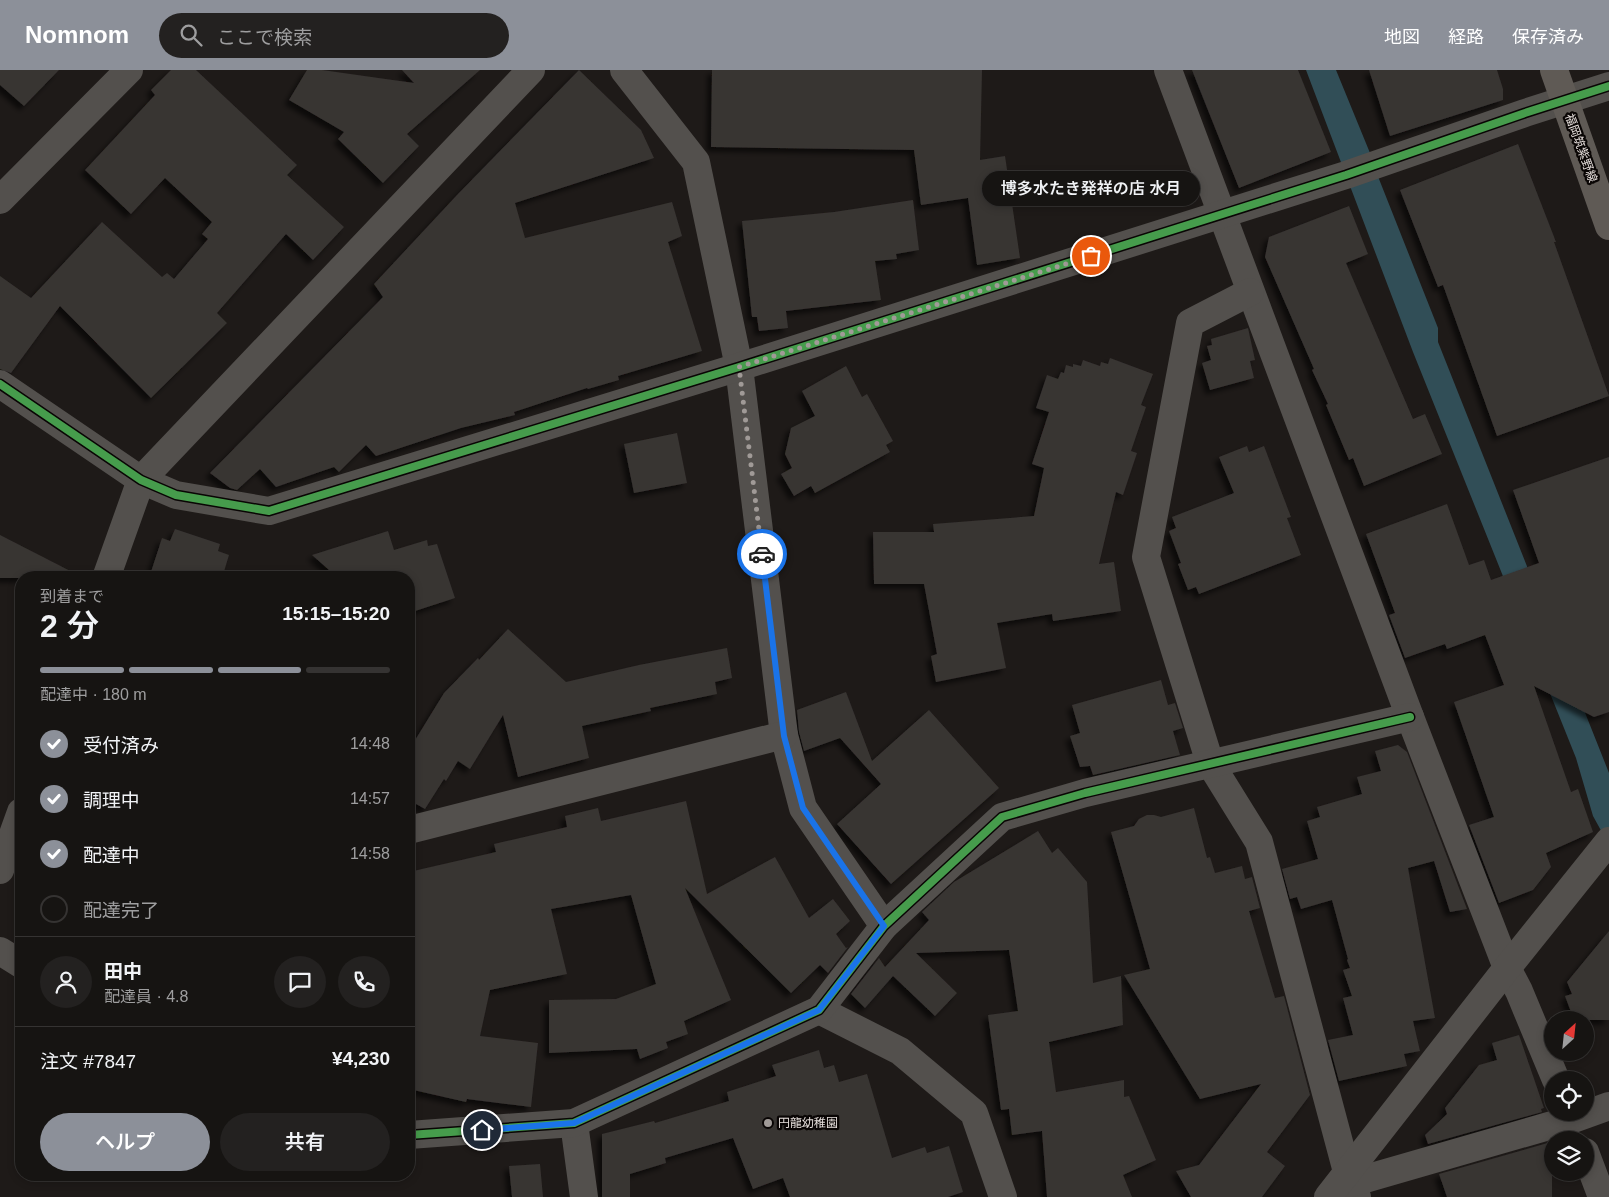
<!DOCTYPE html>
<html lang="ja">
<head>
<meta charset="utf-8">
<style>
	body { margin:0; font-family:Arial,"Noto Sans JP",sans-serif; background:#232120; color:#f1f3f6; height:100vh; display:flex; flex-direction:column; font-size:19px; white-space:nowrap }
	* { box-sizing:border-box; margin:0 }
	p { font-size:16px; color:#9e9e9f }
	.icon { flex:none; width:28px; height:28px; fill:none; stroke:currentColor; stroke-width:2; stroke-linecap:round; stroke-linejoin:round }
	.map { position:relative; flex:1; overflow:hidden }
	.side { position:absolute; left:15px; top:501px; width:400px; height:610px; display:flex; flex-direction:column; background:#161412; border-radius:20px; box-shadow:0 2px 8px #0003,0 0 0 1px #353332 }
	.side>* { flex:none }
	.needle { width:32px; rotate:27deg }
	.tools { position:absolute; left:1544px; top:941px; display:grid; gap:10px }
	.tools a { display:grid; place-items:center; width:50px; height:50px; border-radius:50%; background:#161412; box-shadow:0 2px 8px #0003,0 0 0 1px #353332; font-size:25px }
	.pin { position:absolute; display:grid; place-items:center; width:42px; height:42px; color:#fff; margin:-21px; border:2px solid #fff; border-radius:50%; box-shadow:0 1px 5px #0007 }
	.courier { position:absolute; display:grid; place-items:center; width:50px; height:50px; margin:-25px; border:4px solid #1a73e8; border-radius:50%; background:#fff; color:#222; box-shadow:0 1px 6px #0007 }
	.bubble { position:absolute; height:35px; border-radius:18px; background:#161412; box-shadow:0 2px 8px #0003,0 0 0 1px #353332; font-size:16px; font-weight:600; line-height:35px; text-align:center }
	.headline em { font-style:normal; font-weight:600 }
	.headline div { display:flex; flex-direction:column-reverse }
	.headline { display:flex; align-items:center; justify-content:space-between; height:85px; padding:0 25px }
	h1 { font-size:32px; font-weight:600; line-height:38px }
	.bar { display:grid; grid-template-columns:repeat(4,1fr); gap:8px 5px; align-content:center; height:60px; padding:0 25px }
	.bar i { height:6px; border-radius:4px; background:#353332 }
	.bar .selected { background:#8c9099 }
	.bar p { grid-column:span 4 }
	.line { display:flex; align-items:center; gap:12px; padding:0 25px; border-top:1px solid #353332 }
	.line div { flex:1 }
	.round { display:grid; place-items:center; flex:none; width:52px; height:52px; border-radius:26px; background:#232120 }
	ol { padding:0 25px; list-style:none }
	li { display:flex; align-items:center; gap:15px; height:55px }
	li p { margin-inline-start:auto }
	li .icon { padding:5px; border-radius:50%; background:#8c9099; color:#fff; stroke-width:4 }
	li:last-child { color:#9e9e9f }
	li i { width:28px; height:28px; border:2px solid #353332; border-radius:50% }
	.action { display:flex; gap:10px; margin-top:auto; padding:10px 25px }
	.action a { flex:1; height:58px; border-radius:30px; background:#8c9099; color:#fff; font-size:20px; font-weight:600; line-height:58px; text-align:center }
	.action a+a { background:#232120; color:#f1f3f6 }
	header { display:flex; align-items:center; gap:30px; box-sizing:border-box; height:70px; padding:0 25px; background:#8c9099; color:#fff }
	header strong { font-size:24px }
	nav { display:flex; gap:28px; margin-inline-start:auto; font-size:18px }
	.search { width:350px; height:45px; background:#232120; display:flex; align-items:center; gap:12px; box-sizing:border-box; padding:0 18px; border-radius:28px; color:#9e9e9f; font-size:19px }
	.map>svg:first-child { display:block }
</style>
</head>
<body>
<header>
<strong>Nomnom</strong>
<div class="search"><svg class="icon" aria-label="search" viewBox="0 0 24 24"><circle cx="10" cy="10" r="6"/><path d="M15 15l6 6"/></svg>ここで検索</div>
<nav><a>地図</a><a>経路</a><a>保存済み</a></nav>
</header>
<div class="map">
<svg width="1609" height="1127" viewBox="0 0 1609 1127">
	<defs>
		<filter id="shadow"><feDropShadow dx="-4.5" dy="4.5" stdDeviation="2.5" flood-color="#0009"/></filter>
	</defs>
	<rect width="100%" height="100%" fill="#1e1a18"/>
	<polygon fill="#314e57" points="1306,0 1336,0 1370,83 1379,109 1438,258 1438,272 1609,703 1609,775 1593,746 1576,688 1413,282"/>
	<g fill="#383432" filter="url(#shadow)">
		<polygon points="0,0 59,0 24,36 0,15"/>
		<polygon points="171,0 196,0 297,95 287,105 344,157 313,190 286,164 217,243 227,253 151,328 60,236 11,303 0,299 0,206 31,228 102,152 162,207 167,203 174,209 208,169 202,164 212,152 165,108 131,144 85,100 155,25 151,20"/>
		<polygon points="307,0 322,0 414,13 402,0 480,0 407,64 419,76 383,113 338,69 344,62 289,30"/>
		<polygon points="579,0 641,60 654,88 515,133 525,168 672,132 682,166 668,172 702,281 618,306 619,310 588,319 587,318 514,342 515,345 461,358 376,386 366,375 339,402 334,397 276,417 260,399 237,420 230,418 210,403 383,227 374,214 457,125"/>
		<polygon points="712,0 982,0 980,90 1005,86 1020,188 977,195 968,128 921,135 914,80 711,77"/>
		<polygon points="1192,0 1298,0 1331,82 1239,118"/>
		<polygon points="1369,0 1497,0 1503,19 1503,30 1390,66"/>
		<polygon points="1518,74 1556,172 1554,172 1609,326 1497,366 1443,215 1438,217 1400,120"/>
		<polygon points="913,130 919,180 896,184 897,189 875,191 881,230 786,241 788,258 759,261 757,247 752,247 742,151 834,142"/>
		<polygon points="1349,136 1368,184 1346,193 1413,349 1425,344 1442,384 1364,416 1353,388 1349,390 1326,335 1328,334 1312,300 1314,299 1265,187 1269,167"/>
		<polygon points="1248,258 1255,290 1250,291 1254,308 1210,320 1202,293 1211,290 1207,276 1212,275 1211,269"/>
		<polygon points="1110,288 1153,304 1141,335 1146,337 1131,381 1137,383 1123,425 1116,422 1099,494 1114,492 1121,541 1053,551 1052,544 997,553 1006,598 936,612 931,586 937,584 924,514 874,514 873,462 934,462 933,454 1034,446 1044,398 1032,394 1049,342 1036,338 1047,305 1058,309 1061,302 1064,303 1066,295 1073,297 1073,294 1081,296 1083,290 1100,296 1101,292 1108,294"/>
		<polygon points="846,296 862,327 867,324 893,371 886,375 890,382 815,423 811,416 794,426 781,404 792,398 785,384 791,358 815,346 802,321"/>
		<polygon points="677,363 687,413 634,423 624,374"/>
		<polygon points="1247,376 1249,382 1264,376 1291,447 1287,448 1301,485 1199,524 1196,517 1188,520 1178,494 1181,493 1169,461 1176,458 1172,447 1234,423 1219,387"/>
		<polygon points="1609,387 1609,642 1594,647 1534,616 1571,722 1578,719 1593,762 1546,783 1551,797 1533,820 1499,833 1469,755 1494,747 1454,632 1504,615 1485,565 1447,579 1445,574 1405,588 1389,545 1395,543 1366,464 1447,434 1469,495 1484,490 1491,510 1539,493 1513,420"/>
		<polygon points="175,459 220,474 218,481 229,485 222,508 149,508 162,468 170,471"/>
		<polygon points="388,461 394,480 427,470 428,476 437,474 455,528 409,543 409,508 326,508 325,501 329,500 312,485"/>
		<polygon points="0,465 84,508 0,508"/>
		<polygon points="508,559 566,612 639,595 727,578 732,608 715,612 717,624 650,638 651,641 582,656 589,688 518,707 503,645 470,699 458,691 446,711 444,709 425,739 409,730 409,680 444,623 478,588 479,590"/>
		<polygon points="1161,610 1168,635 1175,633 1183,658 1173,661 1180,685 1093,705 1090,696 1080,697 1070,666 1080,663 1072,635"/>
		<polygon points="846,622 872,691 929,640 999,718 891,814 837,754 881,714 840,668 804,681 799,662 797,640"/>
		<polygon points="1398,675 1407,682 1467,839 1450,842 1434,791 1408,798 1435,948 1413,951 1420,981 1404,984 1407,996 1339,1011 1328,970 1353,965 1343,928 1352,926 1343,900 1350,898 1347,890 1348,889 1332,830 1301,839 1297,827 1290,829 1282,799 1318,789 1307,751 1320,747 1317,737 1362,724 1357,707 1381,701 1375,681"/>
		<polygon points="686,731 707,824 775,787 809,848 833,829 850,851 836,864 846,878 848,877 828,903 820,895 791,923 685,818 731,930 684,951 688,964 666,972 668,978 640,989 637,979 549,983 549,930 616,929 656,914 631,825 551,839 567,904 490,920 480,966 538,973 531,1037 467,1029 466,1032 409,1019 409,926 416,925 414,862 409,863 409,802 496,782 494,774 567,757 565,746 598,738 601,751"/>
		<polygon points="1194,738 1207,788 1210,787 1215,803 1242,796 1245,809 1252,807 1260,838 1249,841 1275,928 1284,926 1310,1025 1267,1082 1285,1096 1262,1127 1191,1127 1176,1101 1199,1095 1261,1014 1200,1029 1124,905 1150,899 1111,762 1134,756 1139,749 1147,745 1154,745 1161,747"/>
		<polygon points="1038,761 1052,783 1058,778 1087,812 1093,913 1121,906 1123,955 1049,972 1056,1022 1124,1010 1124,1027 1129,1026 1156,1090 1123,1105 1132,1127 1047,1127 1042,1061 1012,1065 1009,1039 1001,1040 988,945 1018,941 1009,880 916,883 957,923 935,946 893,906 865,938 851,924 879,888 885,897 929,850 922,842 954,812"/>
		<polygon points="1609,861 1609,950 1574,950 1565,926 1572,924 1567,912"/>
		<polygon points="1519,965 1544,1038 1541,1039 1542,1042 1428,1074 1425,1065 1447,1044 1445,1038 1479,995 1497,990 1492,973"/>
		<polygon points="819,980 824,998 834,995 839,1012 867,1004 892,1088 925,1077 927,1083 949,1076 963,1122 948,1127 790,1127 783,1108 753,1119 733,1068 665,1088 666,1093 630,1104 630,1127 602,1127 602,1064 654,1051 655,1053 729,1031 727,1022 776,1006 772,995"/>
		<polygon points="1551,1072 1552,1077 1552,1127 1447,1127 1439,1104"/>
		<polygon points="540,1094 543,1127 512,1127 509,1096"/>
	</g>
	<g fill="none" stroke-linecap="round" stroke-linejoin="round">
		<g stroke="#53504d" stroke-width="28">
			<polyline points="624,0 696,92 739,297 784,665 803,738 884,856"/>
			<polyline points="1168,0 1410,647 1507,898 1519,921 1556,1010"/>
			<polyline points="0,130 129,0"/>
			<polyline points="1250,222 1190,253 1146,487 1210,693 1259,772 1347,1102 1357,1127"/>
			<polyline points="0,314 141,410 176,425 269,441 739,297 1346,105 1525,43 1609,16"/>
			<polyline points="409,760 784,665"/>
			<polyline points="0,881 21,894"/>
			<polyline points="819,940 900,981 974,1043 1003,1127"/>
			<polyline points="574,1053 584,1127"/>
			<polyline points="409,1065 574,1053 819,940 884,856 1002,747 1085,723 1410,647"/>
			<polyline points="1585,1082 1602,1127"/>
			<polyline points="1351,1113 1573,1049 1609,1036"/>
		</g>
		<g stroke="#53504d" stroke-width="28">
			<polyline points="106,508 141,410 531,0"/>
			<polyline points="0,800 21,742"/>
			<polyline points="1328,1127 1507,898 1609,771"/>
		</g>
		<polyline stroke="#5f5a55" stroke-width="28" points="1554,0 1609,156"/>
		<g stroke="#090504" stroke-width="11">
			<g id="cycleway">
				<polyline points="0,314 141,410 176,425 269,441 739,297 1346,105 1525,43 1609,16"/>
				<polyline points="409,1065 574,1053 819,940 884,856 1002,747 1085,723 1410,647"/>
			</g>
		</g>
		<use href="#cycleway" stroke="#469c4c" stroke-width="8"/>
	</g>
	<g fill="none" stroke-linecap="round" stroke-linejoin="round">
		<polyline stroke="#a09a97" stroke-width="5" stroke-dasharray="0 9" points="762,484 739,297 1091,186"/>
		<polyline stroke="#1a73e8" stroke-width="6" points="482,1060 574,1053 819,940 884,856 803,738 784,666 762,484"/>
	</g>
	<circle fill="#a09a97" stroke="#090504" stroke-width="2" cx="768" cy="1053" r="5"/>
	<g text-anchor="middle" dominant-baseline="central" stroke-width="4.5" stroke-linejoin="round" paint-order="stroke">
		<g font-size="12" fill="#e6dfdc" stroke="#090504">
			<text transform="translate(1581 78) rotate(70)">福岡筑紫野線</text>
		</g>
		<g font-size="12" fill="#e6dfdc" stroke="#090504" text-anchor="start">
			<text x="778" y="1053">円龍幼稚園</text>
		</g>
	</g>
</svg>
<div class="tools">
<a><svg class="needle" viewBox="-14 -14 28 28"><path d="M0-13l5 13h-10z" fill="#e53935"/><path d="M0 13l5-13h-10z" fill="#9e9e9f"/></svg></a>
<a><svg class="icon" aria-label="locate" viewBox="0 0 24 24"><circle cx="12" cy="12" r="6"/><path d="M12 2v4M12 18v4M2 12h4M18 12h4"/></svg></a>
<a><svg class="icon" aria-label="layers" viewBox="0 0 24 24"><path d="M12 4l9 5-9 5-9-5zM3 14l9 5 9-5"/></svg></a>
</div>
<div class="pin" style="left:1091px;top:186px;background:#ea580c"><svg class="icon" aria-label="bag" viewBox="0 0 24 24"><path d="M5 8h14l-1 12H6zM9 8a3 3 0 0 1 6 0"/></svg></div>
<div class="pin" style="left:482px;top:1060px;background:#1f2937"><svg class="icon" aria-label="home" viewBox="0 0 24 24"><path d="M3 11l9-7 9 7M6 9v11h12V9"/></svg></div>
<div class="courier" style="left:762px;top:484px"><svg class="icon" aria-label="car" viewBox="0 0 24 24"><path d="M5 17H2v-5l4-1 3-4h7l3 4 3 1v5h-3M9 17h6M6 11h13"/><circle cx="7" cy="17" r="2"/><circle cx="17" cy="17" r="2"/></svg></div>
<div class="bubble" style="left:982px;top:101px;width:218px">博多水たき発祥の店 水月</div>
<section class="side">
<div class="headline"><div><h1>2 分</h1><p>到着まで</p></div><em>15:15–15:20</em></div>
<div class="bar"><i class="selected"></i><i class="selected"></i><i class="selected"></i><i></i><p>配達中 · 180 m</p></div>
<ol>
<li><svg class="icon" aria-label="check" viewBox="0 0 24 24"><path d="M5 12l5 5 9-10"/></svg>受付済み<p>14:48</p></li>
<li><svg class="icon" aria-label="check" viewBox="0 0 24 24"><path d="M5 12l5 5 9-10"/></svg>調理中<p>14:57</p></li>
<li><svg class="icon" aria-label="check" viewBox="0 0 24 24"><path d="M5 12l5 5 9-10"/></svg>配達中<p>14:58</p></li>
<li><i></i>配達完了</li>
</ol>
<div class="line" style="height:90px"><a class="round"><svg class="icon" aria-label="person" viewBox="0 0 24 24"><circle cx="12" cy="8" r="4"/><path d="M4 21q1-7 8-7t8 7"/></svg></a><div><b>田中</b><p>配達員 · 4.8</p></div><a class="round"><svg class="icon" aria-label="chat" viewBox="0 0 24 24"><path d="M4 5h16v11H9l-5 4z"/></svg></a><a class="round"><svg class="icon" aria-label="phone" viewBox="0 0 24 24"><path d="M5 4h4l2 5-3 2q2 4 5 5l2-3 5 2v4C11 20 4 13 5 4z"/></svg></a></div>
<div class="line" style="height:65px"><div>注文 #7847</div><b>¥4,230</b></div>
<div class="action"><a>ヘルプ</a><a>共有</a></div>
</section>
</div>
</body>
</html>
